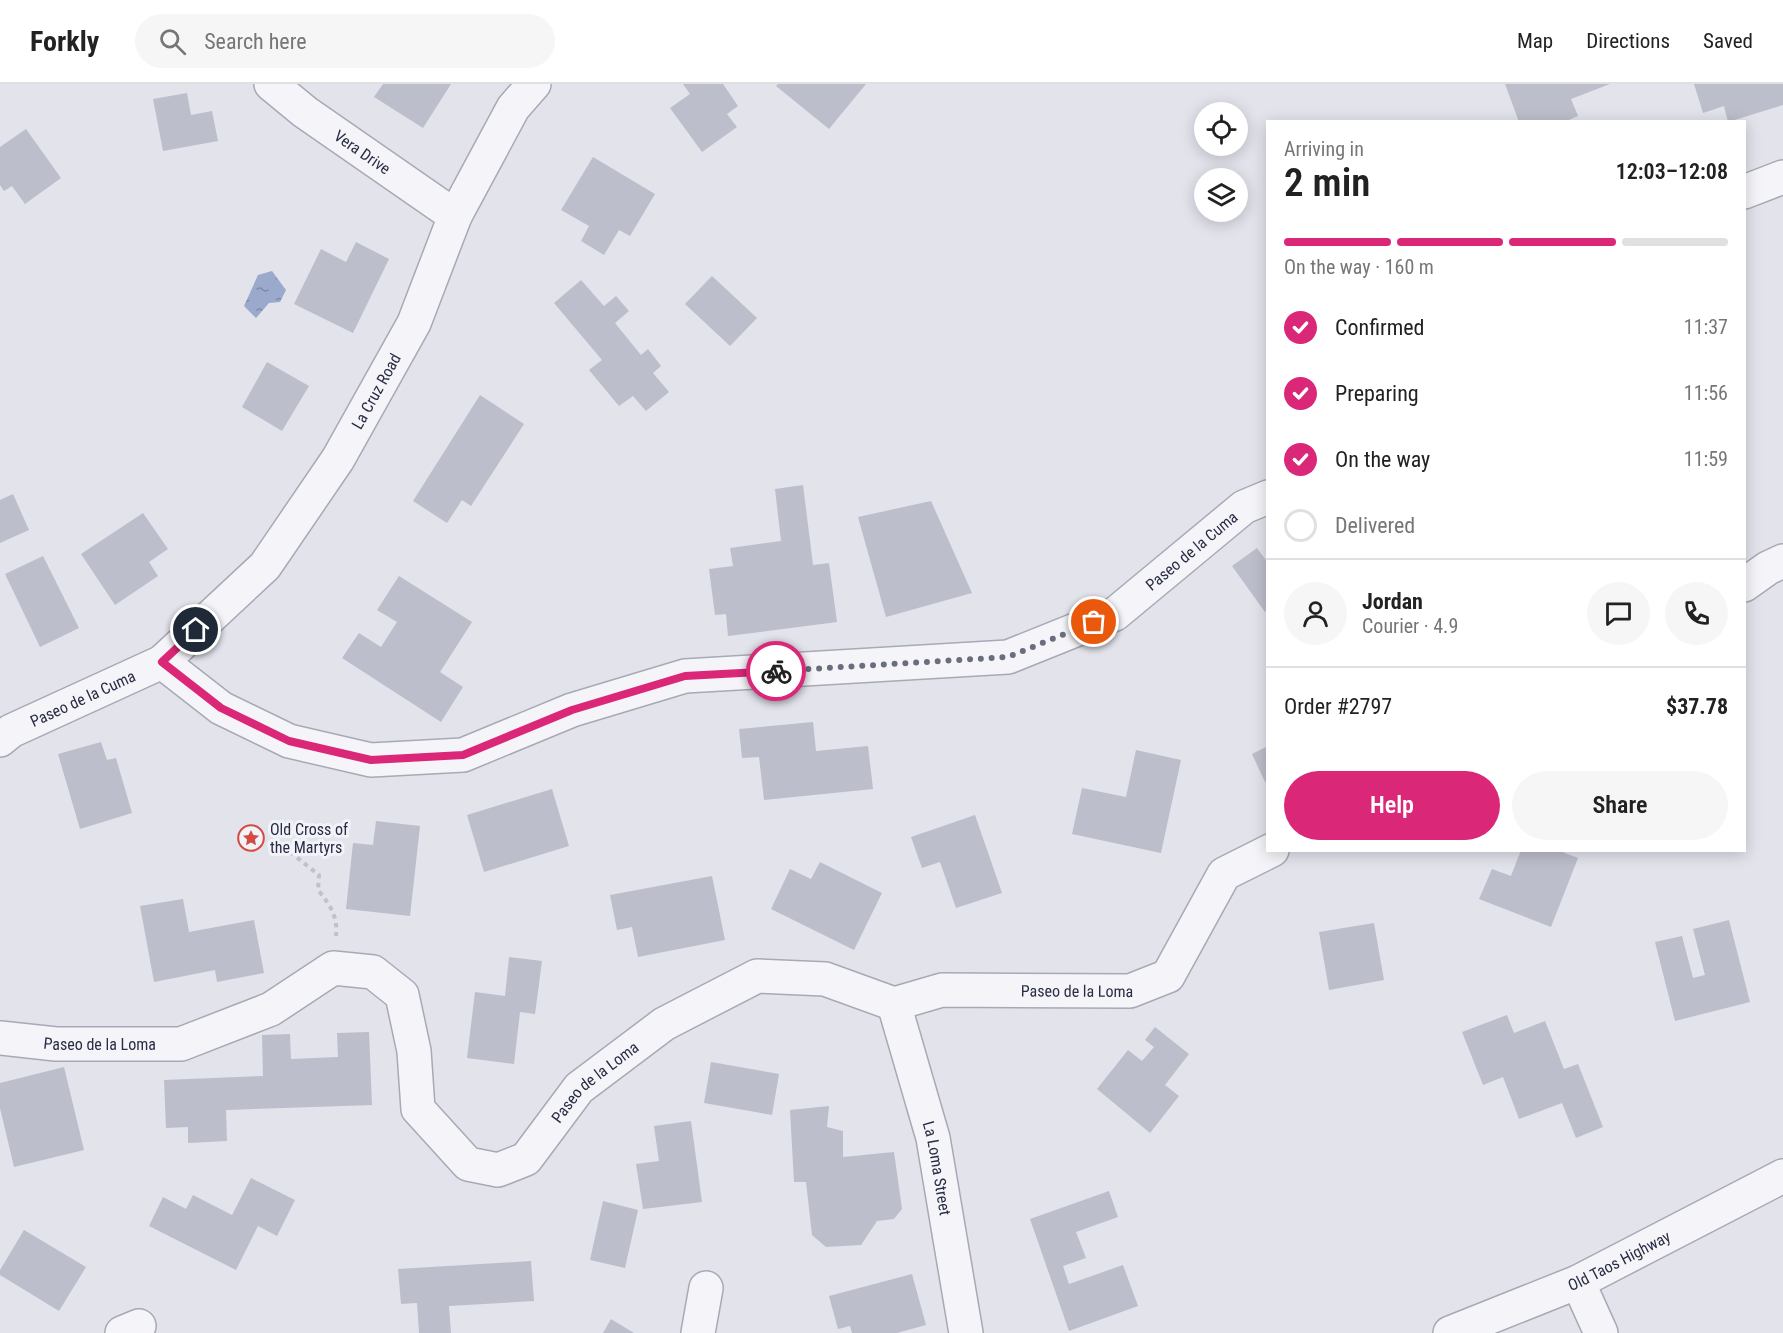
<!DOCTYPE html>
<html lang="en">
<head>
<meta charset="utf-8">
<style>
	body { margin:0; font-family:"Roboto Condensed",sans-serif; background:#f6f6f6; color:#222; height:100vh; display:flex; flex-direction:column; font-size:22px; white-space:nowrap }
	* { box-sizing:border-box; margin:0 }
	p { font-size:20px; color:#767676 }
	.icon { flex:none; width:33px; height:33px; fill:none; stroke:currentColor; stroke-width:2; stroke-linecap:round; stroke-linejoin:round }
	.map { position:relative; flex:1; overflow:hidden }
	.drawer { position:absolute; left:1266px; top:36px; width:480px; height:732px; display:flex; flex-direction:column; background:#fff; border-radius:0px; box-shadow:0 3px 15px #0003 }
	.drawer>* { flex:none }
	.controls { position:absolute; left:1194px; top:18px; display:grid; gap:12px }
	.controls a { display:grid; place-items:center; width:54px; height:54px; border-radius:50%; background:#fff; box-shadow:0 3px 15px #0003; font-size:30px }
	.pin { position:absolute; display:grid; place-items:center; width:51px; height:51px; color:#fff; margin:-26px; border:3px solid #fff; border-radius:50%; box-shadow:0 2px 6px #0007 }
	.courier { position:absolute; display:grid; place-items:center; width:60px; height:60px; margin:-30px; border:4px solid #db2777; border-radius:50%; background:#fff; color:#222; box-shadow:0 2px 8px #0007 }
	.headline em { font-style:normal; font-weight:600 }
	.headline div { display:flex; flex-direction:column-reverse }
	.headline { display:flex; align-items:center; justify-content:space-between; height:102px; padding:0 18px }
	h1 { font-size:39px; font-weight:600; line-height:45px }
	.bar { display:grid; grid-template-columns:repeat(4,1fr); gap:9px 6px; align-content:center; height:72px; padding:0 18px }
	.bar i { height:8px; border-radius:4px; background:#e0e0e0 }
	.bar .active { background:#db2777 }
	.bar p { grid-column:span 4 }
	.line { display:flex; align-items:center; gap:15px; padding:0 18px; border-top:2px solid #e0e0e0 }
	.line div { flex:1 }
	.round { display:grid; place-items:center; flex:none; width:63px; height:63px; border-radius:32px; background:#f6f6f6 }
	ol { padding:0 18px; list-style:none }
	li { display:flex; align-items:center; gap:18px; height:66px }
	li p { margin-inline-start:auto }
	li .icon { padding:6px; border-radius:50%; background:#db2777; color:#fff; stroke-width:4 }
	li:last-child { color:#767676 }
	li i { width:33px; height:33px; border:3px solid #e0e0e0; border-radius:50% }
	.button { display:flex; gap:12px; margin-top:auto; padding:12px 18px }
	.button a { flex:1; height:69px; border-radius:36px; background:#db2777; color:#fff; font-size:24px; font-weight:600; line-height:69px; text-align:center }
	.button a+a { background:#f6f6f6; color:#222 }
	header { display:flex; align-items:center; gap:36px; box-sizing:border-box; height:84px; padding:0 30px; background:#fff; border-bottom:2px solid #e0e0e0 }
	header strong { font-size:28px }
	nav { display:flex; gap:33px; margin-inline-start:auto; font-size:21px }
	.search { width:420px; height:54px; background:#f6f6f6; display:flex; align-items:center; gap:15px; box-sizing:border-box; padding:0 21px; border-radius:33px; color:#767676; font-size:22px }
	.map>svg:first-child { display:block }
</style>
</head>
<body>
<header>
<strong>Forkly</strong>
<div class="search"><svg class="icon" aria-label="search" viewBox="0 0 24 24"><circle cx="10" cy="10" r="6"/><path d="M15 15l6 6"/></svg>Search here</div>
<nav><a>Map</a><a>Directions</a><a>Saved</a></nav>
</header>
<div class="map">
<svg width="1783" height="1249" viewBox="0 0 1783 1249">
	<defs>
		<pattern id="water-ripples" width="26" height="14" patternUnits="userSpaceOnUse" patternTransform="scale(1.5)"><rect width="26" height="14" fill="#9ba9cc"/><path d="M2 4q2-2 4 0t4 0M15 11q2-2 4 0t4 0" fill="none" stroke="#7e8aa7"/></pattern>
	</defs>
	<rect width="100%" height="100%" fill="#e2e3eb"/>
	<polygon fill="url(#water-ripples)" points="272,187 286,206 280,218 269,219 256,234 244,222 258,191"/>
	<g fill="#bcbecb">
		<polygon points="383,0 451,0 423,44 374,13"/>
		<polygon points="683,0 723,0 738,22 727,30 737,43 702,68 670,24 690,10"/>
		<polygon points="778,0 866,0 829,45 776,2"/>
		<polygon points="1505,0 1610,0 1571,15 1578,32 1564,38 1519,38"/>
		<polygon points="1694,0 1783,0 1783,21 1728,38 1724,22 1703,29"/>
		<polygon points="187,9 191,31 212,27 218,57 163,67 153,15"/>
		<polygon points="26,45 61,94 25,120 12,102 4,107 0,101 0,63"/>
		<polygon points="593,73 655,110 630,152 619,146 604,171 581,157 589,142 561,126"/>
		<polygon points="356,158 389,175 353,249 294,220 321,165 346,178"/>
		<polygon points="712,192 757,234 730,262 685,220"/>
		<polygon points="581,196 604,222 616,212 629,227 615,239 641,271 648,265 661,282 653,289 669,308 646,327 633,312 619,322 589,286 602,276 554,219"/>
		<polygon points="267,278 309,302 282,347 242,323"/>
		<polygon points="480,311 524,340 471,422 462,416 447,439 413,417"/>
		<polygon points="803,401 813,481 829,479 837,538 728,552 726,530 715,531 709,485 733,482 730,464 781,457 775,405"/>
		<polygon points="13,410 29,446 0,459 0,416"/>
		<polygon points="931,417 972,509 886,533 858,433"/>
		<polygon points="143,429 168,465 149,478 158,492 115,521 81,470"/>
		<polygon points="1257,464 1268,479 1268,526 1265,528 1232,482"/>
		<polygon points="43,472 79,544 40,563 5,490"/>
		<polygon points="399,492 472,538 440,588 463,603 441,638 342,574 359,549 381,563 397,538 377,526"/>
		<polygon points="813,638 816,667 868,662 873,705 764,716 759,673 742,674 739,645"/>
		<polygon points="101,658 107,676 116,674 132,729 80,745 58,670"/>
		<polygon points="1268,662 1268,697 1265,698 1252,670"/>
		<polygon points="1136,666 1181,676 1161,769 1072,750 1082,704 1126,713"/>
		<polygon points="552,705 569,762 484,788 467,731"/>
		<polygon points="975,731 1002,809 956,824 940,778 922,784 911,753"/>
		<polygon points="376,737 420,742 410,832 346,825 353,759 373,761"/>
		<polygon points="1521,766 1557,766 1578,774 1551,843 1479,815 1492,785 1511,792"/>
		<polygon points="820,778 882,809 854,866 771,825 790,785 811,795"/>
		<polygon points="712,792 725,856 638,873 632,843 617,846 610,811"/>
		<polygon points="183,815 189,848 254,836 264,889 217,898 215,886 154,898 140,822"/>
		<polygon points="1729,836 1750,918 1675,937 1655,858 1682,852 1693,894 1705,891 1693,845"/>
		<polygon points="1374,839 1384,896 1329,906 1319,848"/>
		<polygon points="509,873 542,877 535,930 520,928 514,980 467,974 475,908 505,912"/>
		<polygon points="1507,931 1514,949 1545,937 1564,985 1578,980 1603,1043 1576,1054 1562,1019 1519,1035 1503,993 1483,1001 1462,948"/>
		<polygon points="1155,943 1189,970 1165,1001 1179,1012 1150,1049 1097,1005 1128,966 1142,977 1154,963 1145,956"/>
		<polygon points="369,948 372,1021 226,1026 227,1057 188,1059 188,1043 166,1044 164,996 263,992 262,951 290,950 291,975 338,973 337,949"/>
		<polygon points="711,978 779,990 772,1031 704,1019"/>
		<polygon points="64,983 84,1066 14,1083 0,1024 0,999"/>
		<polygon points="829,1022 827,1043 843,1047 843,1073 894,1068 902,1125 894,1135 877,1137 861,1161 826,1163 812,1151 806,1098 794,1098 790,1026"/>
		<polygon points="691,1037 702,1118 643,1125 636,1080 659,1077 654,1042"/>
		<polygon points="251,1094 295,1116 277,1152 258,1142 236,1186 149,1142 163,1113 186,1125 193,1111 232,1131"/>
		<polygon points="1109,1107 1118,1133 1076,1148 1086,1174 1063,1182 1069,1200 1123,1181 1138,1222 1069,1247 1030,1135"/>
		<polygon points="603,1117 638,1126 625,1184 590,1176"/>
		<polygon points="24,1146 86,1183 59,1227 0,1191 0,1186"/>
		<polygon points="531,1177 534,1217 449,1222 451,1249 419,1249 417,1219 401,1220 398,1185"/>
		<polygon points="912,1190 926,1241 897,1249 852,1249 850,1242 838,1245 829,1212"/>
		<polygon points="611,1235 634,1249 603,1249"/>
	</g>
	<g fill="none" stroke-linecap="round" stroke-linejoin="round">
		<g stroke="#a7a9b6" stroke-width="36">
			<g id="minor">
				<path id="s1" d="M271 0 305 28 455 132"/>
				<polyline points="1744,108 1783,93"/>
				<polyline points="1744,501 1768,484 1783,477"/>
				<path id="s2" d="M162 578 265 482 338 375 414 239 455 132 513 24 534 0"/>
				<path id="s3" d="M0 656 11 647 162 578 221 624 289 657 371 676 463 671 572 626 685 592 1008 573 1115 530 1244 423 1268 413"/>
				<path id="s4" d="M894 920 933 1054 966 1249"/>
				<path id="s5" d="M0 954 56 960H181L271 925 333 884 373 888 402 911 414 967 418 1025 468 1080 498 1086 526 1075 579 1004 664 940 757 892 825 895 894 920 942 906 1130 907 1168 892 1224 790 1272 766"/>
				<polyline points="1578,1198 1601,1249"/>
				<polyline points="122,1249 139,1242"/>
				<polyline points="698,1249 706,1204"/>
				<path id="s6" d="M1450 1249 1578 1198 1783 1092"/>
			</g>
		</g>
		<path stroke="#c0c1ca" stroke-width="4" stroke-dasharray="4.5 4.5" stroke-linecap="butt" d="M290 768 319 791 318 806C330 821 338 832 336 852"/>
		<use href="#minor" stroke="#f5f5f9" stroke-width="33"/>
	</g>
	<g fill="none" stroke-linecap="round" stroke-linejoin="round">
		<polyline stroke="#6a6d7e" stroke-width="6" stroke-dasharray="0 10.8" points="776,587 1008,573 1094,538"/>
		<polyline stroke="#db2777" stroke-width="8" points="196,546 162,578 221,624 289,657 371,676 463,671 572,626 685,592 776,587"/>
	</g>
	<defs>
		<g id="sight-ring" transform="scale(1.35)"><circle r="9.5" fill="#f2f3f8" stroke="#d54a42" stroke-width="1.5"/><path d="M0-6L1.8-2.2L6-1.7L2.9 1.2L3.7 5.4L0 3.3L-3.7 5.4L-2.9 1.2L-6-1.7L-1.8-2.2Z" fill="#d54a42"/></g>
	</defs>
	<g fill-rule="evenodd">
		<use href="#sight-ring" x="251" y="754"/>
	</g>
	<g text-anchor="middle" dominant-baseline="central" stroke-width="6" stroke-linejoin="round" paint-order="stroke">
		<g font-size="16" fill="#292d44" stroke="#f2f3f8">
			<text stroke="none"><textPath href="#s1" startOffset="114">Vera Drive</textPath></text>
			<text stroke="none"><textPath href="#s2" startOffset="348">La Cruz Road</textPath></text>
			<text stroke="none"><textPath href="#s3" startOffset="1281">Paseo de la Cuma</textPath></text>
			<text stroke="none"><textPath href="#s3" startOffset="93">Paseo de la Cuma</textPath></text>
			<text stroke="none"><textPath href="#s5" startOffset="1306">Paseo de la Loma</textPath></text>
			<text stroke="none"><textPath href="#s5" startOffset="100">Paseo de la Loma</textPath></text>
			<text stroke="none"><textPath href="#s5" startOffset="784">Paseo de la Loma</textPath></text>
			<text stroke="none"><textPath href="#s4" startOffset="170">La Loma Street</textPath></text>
			<text stroke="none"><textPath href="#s6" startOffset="184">Old Taos Highway</textPath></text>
		</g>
		<g font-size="16" fill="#292d44" stroke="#f2f3f8" text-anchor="start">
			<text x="270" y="745">Old Cross of<tspan x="270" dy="18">the Martyrs</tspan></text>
		</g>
	</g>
</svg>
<div class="controls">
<a><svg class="icon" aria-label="locate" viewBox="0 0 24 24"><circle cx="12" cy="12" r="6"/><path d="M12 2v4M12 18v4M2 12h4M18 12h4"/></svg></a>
<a><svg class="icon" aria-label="layers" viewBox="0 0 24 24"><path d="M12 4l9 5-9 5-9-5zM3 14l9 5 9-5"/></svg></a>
</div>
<div class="pin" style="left:1094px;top:538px;background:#ea580c"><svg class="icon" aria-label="bag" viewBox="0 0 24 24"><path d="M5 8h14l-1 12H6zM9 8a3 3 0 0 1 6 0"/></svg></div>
<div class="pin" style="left:196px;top:546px;background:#1f2937"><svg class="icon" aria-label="home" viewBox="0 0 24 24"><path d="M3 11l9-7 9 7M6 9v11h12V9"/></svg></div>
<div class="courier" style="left:776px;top:587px"><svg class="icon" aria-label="bike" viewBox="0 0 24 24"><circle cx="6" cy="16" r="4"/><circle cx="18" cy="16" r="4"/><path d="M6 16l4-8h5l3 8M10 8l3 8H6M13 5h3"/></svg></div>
<section class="drawer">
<div class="headline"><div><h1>2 min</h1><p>Arriving in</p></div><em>12:03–12:08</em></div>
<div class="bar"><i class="active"></i><i class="active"></i><i class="active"></i><i></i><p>On the way · 160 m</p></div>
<ol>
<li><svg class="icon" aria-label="check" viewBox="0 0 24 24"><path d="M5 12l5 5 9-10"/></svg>Confirmed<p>11:37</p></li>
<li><svg class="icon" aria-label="check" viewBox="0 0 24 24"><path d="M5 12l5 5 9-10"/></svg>Preparing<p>11:56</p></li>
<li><svg class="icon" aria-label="check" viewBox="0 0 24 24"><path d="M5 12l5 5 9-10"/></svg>On the way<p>11:59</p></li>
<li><i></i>Delivered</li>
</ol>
<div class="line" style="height:108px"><a class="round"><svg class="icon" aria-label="person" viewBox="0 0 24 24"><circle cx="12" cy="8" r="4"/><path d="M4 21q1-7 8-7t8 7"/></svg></a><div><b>Jordan</b><p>Courier · 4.9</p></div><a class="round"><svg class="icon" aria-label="chat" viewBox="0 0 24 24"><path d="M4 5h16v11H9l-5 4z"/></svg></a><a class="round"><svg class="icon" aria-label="phone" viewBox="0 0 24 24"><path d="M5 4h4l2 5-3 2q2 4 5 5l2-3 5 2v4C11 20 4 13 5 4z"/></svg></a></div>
<div class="line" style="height:78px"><div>Order #2797</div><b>$37.78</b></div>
<div class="button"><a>Help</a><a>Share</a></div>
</section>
</div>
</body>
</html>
